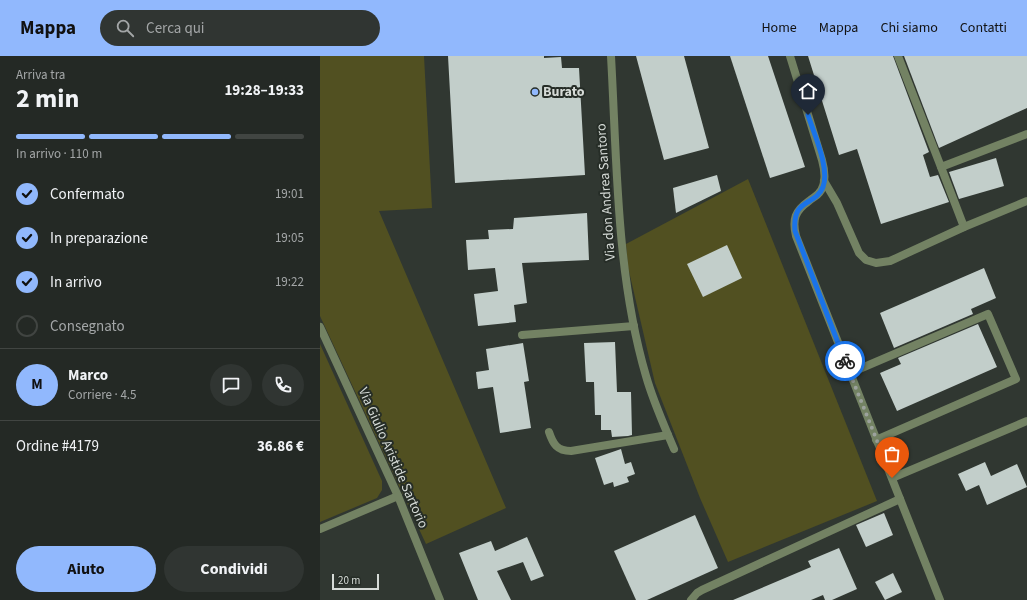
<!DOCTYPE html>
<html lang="it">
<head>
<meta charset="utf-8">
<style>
	body { margin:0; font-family:"Source Sans 3",sans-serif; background:#303532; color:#f1f3f6; height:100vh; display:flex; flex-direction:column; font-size:15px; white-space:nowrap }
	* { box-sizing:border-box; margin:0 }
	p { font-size:13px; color:#a3a6a7 }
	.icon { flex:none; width:22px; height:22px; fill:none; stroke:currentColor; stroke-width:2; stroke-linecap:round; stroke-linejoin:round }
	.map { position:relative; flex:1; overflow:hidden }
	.sheet { display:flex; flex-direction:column; background:#242925; width:320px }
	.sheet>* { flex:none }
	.scale { position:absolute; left:12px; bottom:10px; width:47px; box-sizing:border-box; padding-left:4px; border:2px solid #d6dbd7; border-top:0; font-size:11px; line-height:14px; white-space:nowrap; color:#d6dbd7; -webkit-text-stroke:3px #262d27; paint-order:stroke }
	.pin { position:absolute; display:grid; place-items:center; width:34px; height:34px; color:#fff; margin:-41px -17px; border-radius:50% 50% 50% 0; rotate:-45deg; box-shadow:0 0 4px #0007 }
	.pin .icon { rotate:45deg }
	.courier { position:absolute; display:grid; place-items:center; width:40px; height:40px; margin:-20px; border:3px solid #1a73e8; border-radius:50%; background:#fff; color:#222; box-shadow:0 1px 5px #0007 }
	.summary em { font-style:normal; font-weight:700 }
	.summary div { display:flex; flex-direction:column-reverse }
	.summary { display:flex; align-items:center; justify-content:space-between; height:68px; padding:0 16px }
	h1 { font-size:26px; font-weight:700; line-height:30px }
	.bar { display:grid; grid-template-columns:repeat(4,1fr); gap:6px 4px; align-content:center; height:48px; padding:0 16px }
	.bar i { height:5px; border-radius:3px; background:#414542 }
	.bar .selected { background:#91b8fd }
	.bar p { grid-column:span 4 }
	.line { display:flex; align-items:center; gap:10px; padding:0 16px; border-top:1px solid #414542 }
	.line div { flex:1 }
	.round { display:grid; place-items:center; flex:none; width:42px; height:42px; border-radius:21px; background:#303532 }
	ol { padding:0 16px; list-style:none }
	li { display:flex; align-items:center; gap:12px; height:44px }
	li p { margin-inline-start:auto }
	li .icon { padding:4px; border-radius:50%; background:#91b8fd; color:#111; stroke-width:4 }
	li:last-child { color:#a3a6a7 }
	li i { width:22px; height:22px; border:2px solid #414542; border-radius:50% }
	.action { display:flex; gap:8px; margin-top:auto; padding:8px 16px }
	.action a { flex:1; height:46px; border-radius:24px; background:#91b8fd; color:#111; font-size:16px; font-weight:700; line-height:46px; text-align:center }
	.action a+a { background:#303532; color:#f1f3f6 }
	header { display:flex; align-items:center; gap:24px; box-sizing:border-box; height:56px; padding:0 20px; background:#91b8fd; color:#111 }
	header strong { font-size:19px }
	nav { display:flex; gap:22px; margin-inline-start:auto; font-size:14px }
	.search { width:280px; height:36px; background:#303532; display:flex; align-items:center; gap:10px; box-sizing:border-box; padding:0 14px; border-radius:22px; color:#a3a6a7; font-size:15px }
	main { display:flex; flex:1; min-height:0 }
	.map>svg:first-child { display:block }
</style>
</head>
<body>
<header>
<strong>Mappa</strong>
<div class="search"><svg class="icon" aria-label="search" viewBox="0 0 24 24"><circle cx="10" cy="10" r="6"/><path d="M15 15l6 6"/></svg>Cerca qui</div>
<nav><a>Home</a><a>Mappa</a><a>Chi siamo</a><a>Contatti</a></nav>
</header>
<main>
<section class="sheet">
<div class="summary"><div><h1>2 min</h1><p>Arriva tra</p></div><em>19:28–19:33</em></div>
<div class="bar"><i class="selected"></i><i class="selected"></i><i class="selected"></i><i></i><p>In arrivo · 110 m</p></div>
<ol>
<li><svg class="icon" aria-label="check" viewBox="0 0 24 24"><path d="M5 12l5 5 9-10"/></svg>Confermato<p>19:01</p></li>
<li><svg class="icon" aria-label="check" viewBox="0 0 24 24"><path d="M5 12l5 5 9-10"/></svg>In preparazione<p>19:05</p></li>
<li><svg class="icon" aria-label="check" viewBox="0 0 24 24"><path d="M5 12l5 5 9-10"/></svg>In arrivo<p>19:22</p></li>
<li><i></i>Consegnato</li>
</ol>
<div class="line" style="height:72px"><b class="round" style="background:#91b8fd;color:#111">M</b><div><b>Marco</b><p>Corriere · 4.5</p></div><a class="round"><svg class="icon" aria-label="chat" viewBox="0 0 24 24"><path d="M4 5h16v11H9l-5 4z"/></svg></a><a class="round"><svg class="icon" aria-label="phone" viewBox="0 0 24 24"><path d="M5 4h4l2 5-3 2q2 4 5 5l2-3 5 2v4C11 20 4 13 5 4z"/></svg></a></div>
<div class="line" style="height:52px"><div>Ordine #4179</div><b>36.86 €</b></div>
<div class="action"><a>Aiuto</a><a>Condividi</a></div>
</section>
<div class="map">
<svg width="707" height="544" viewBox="0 0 707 544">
	<rect width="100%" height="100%" fill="#303731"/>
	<g fill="#515021">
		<polygon points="0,0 104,0 112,152 59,155 186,452 106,488 0,260"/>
		<polygon points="428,123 557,445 408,506 380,442 335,327 308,211 306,188"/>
		<polygon points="0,288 62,425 62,434 57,442 0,466"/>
	</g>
	<g fill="#c2ceca">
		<polygon points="128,0 224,0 224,2 241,1 242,12 259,12 265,119 135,127"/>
		<polygon points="316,0 364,0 389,92 344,104"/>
		<polygon points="410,0 448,0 485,111 450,122"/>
		<polygon points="488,0 573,0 609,96 603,99 610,121 618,119 629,146 561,168 537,93 519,99"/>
		<polygon points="584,0 707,0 707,52 619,92"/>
		<polygon points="676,102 684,130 639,143 629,116"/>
		<polygon points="397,119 401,135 356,157 353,132"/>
		<polygon points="267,157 269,204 202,207 207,247 194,249 196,266 158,270 154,238 178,235 175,212 148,214 146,184 169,183 168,174 193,173 194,162"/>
		<polygon points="407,189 422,222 383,241 367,208"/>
		<polygon points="664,212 676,242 651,253 653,258 574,292 560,257"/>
		<polygon points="658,268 677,311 577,355 560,317 581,308 578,302"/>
		<polygon points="295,286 297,336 311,336 312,379 308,380 292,381 291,374 281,374 281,359 275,359 274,326 266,326 264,287"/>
		<polygon points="203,287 209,325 204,326 211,372 180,377 173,331 158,333 156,316 169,314 166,293"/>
		<polygon points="301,393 305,408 311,406 315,418 307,421 309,426 294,431 293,426 284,429 275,402"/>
		<polygon points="665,406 671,420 697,408 707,431 667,449 659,429 646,435 638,418"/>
		<polygon points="564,457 573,479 546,491 536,469"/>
		<polygon points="375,459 398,512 327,544 316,544 294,495"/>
		<polygon points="207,481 224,520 211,525 203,506 177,515 191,544 158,544 139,497 171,485 175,495"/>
		<polygon points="519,492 537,533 512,544 505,544 503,539 491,544 413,544 491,511 488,505"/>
		<polygon points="573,517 582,536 565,544 555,526"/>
	</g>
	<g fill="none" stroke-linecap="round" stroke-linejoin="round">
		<g stroke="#738263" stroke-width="8">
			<polyline points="578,0 621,111 707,78"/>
			<polyline points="621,111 644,171"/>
			<polyline points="504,125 517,147 539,197 546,204 556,207 570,205 644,171 707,145"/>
			<polyline points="530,317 668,258 696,323 556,384"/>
			<polyline points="371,544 377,537 382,534 580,443"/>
		</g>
		<g stroke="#738263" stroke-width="8">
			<path d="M291 0C297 105 296 218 326 320 333 345 344 369 354 393"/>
			<path d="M470 0 502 104C505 115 507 128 499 137 497 140 492 142 489 145 475 155 472 163 476 180L620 544"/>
			<polyline points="0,271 78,440 120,544"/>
			<polyline points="202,279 314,270"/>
			<path d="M229 376C233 388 237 395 251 395L348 379"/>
			<polyline points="572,422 707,365"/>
			<polyline points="0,473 78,440"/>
		</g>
	</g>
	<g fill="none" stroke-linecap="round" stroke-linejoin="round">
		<polyline stroke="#9ca29d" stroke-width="4" stroke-dasharray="0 7.2" points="525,305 572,422"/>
		<path stroke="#1a73e8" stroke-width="5" d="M488 59C494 78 510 112 503 131 495 151 472 141 475 175L525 305"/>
	</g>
	<circle fill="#91b8fd" stroke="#262d27" stroke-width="1.5" cx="215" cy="36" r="4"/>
	<g text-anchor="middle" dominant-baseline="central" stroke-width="4" stroke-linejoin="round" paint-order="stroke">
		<g font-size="14" font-weight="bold" fill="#d6dbd7" stroke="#262d27" text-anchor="start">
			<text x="223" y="36">Burato</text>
		</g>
		<g font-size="14" fill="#d6dbd7" stroke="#262d27">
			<text transform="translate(286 136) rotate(-94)">Via don Andrea Santoro</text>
			<text transform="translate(73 402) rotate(66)">Via Giulio Aristide Sartorio</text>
		</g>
	</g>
</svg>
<div class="scale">20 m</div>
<div class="pin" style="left:572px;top:422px;background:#ea580c"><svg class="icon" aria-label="bag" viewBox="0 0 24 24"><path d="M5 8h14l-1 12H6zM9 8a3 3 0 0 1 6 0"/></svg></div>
<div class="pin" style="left:488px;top:59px;background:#1f2937"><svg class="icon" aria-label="home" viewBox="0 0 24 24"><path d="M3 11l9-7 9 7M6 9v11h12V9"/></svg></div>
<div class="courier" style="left:525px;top:305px"><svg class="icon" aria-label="bike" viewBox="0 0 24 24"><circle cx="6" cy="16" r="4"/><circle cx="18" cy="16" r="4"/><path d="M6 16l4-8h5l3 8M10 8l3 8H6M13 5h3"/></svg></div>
</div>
</main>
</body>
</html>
